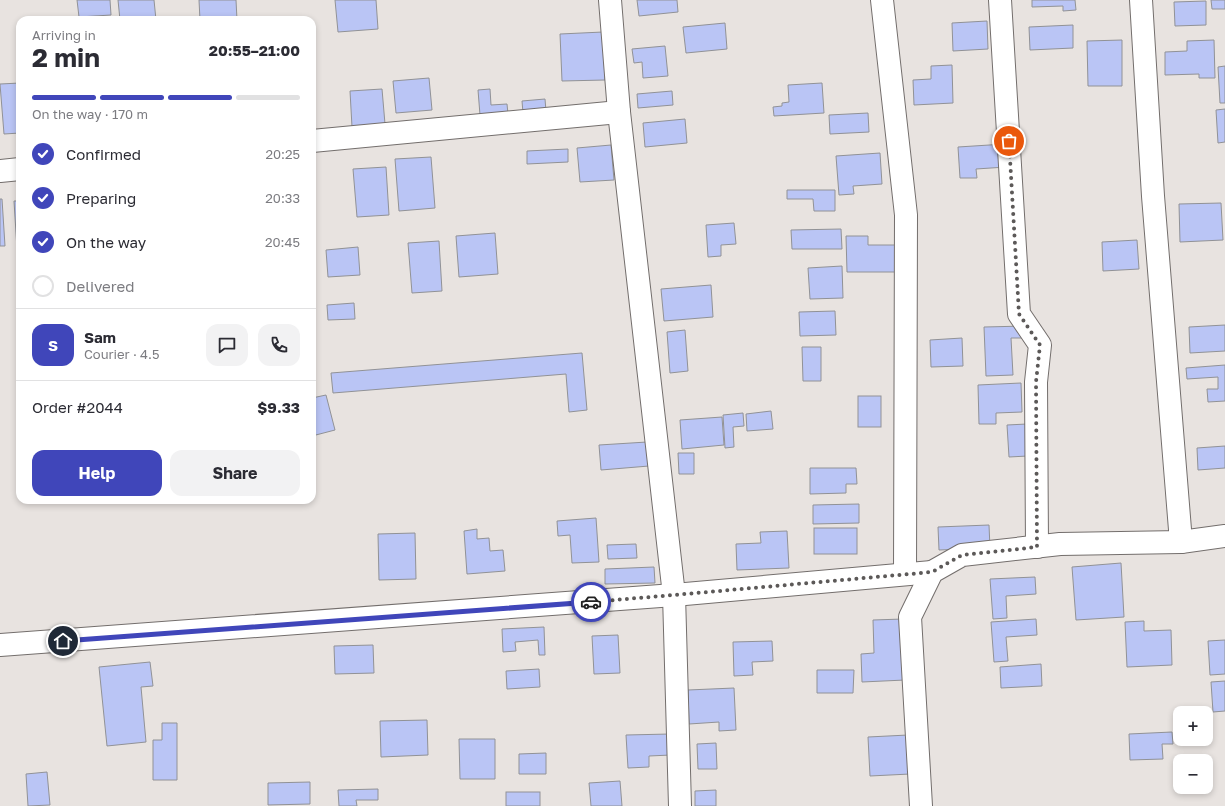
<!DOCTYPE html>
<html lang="en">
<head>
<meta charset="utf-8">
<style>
	body { margin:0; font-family:"Golos Text",sans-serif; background:#f2f2f3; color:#2b2b33; height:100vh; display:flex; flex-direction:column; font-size:15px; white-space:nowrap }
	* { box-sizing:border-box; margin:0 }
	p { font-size:13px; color:#7c7c81 }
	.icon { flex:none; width:22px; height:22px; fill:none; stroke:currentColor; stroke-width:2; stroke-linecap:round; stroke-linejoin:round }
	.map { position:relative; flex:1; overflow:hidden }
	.panel { position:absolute; left:16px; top:16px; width:300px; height:488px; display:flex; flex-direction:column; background:#fff; border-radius:12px; box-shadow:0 2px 6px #0003 }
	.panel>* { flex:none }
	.buttons { position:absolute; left:1173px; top:706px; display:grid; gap:8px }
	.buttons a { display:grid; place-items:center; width:40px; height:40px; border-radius:8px; background:#fff; box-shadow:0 2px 6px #0003; font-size:20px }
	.pin { position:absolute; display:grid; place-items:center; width:34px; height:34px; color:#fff; margin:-17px; border:2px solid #fff; border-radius:50%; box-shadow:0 1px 4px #0007 }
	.courier { position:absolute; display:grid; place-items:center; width:40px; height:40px; margin:-20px; border:3px solid #4046ba; border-radius:50%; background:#fff; color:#222; box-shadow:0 1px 5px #0007 }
	.overview em { font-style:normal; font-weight:700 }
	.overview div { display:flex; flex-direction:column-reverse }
	.overview { display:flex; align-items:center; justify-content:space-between; height:68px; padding:0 16px }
	h1 { font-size:26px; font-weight:700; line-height:30px }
	.bar { display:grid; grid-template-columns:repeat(4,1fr); gap:6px 4px; align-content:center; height:48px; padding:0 16px }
	.bar i { height:5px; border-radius:3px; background:#e1e1e2 }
	.bar .selected { background:#4046ba }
	.bar p { grid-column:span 4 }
	.line { display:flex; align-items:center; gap:10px; padding:0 16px; border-top:1px solid #e1e1e2 }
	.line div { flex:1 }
	.round { display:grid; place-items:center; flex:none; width:42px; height:42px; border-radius:12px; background:#f2f2f3 }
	ol { padding:0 16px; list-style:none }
	li { display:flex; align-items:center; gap:12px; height:44px }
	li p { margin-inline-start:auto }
	li .icon { padding:4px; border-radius:50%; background:#4046ba; color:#fff; stroke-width:4 }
	li:last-child { color:#7c7c81 }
	li i { width:22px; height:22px; border:2px solid #e1e1e2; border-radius:50% }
	.button { display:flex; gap:8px; margin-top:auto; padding:8px 16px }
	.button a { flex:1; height:46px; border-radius:12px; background:#4046ba; color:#fff; font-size:16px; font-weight:700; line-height:46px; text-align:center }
	.button a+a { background:#f2f2f3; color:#2b2b33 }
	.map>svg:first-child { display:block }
</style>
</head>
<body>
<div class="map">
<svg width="1225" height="806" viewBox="0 0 1225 806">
	<rect width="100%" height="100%" fill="#e8e3e0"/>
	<g fill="#bac5f5" stroke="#919296">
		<polygon points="77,0 110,0 111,15 79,17"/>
		<polygon points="118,0 154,0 156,20 120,20"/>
		<polygon points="199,0 236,0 237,20 200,20"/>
		<polygon points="335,0 376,0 378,29 338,32"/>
		<polygon points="637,0 677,0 678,12 639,16"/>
		<polygon points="1032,0 1075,0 1076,10 1063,11 1063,6 1032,7"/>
		<polygon points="1211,0 1225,0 1225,9 1212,9"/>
		<polygon points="1206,1 1206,25 1175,26 1174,2"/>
		<polygon points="987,21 988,49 953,51 952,23"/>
		<polygon points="725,23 727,49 686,53 683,27"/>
		<polygon points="1073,25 1073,48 1030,50 1029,27"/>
		<polygon points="603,32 605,80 562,81 560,34"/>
		<polygon points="1122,40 1122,86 1088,86 1087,41"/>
		<polygon points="1214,40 1215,78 1199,78 1199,74 1165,75 1165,52 1187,51 1187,41"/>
		<polygon points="665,46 668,76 643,78 642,62 634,63 632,49"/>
		<polygon points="952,65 953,103 914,105 913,80 931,79 931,66"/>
		<polygon points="1225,66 1225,103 1220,103 1218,67"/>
		<polygon points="429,78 432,110 396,113 393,81"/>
		<polygon points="20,83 20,133 4,134 0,84"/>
		<polygon points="822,83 824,113 774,116 773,107 782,106 782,103 789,102 788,85"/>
		<polygon points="382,89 385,124 352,127 350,91"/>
		<polygon points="490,89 491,105 507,104 508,114 480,115 478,90"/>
		<polygon points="672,91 673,105 638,108 637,94"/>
		<polygon points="545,99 546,111 523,113 522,101"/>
		<polygon points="1225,109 1225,142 1218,143 1216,110"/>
		<polygon points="868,113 869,132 830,134 829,115"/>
		<polygon points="685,119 687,143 645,147 643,123"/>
		<polygon points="1005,144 1006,167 976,169 977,178 960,178 958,147"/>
		<polygon points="611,145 614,180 580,182 577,148"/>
		<polygon points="568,149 568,162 527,164 527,151"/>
		<polygon points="880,153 882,184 853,186 854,194 839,195 836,156"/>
		<polygon points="431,157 435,208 399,211 395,159"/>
		<polygon points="386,167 389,215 357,217 353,169"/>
		<polygon points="787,190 835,190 835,211 814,211 813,199 787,199"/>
		<polygon points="0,199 2,199 5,246 0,246"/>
		<polygon points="14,201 20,201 20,249 17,249"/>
		<polygon points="1221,203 1223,240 1180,242 1179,204"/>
		<polygon points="734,223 736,244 721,245 721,256 708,257 706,225"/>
		<polygon points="841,229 842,249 792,249 791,230"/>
		<polygon points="495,233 498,274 459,277 456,236"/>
		<polygon points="846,236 868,236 868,245 897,245 897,272 847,272"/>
		<polygon points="1137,240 1139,269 1103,271 1102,242"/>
		<polygon points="439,241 442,291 412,293 408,243"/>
		<polygon points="358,247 360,275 328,277 326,250"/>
		<polygon points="842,266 843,298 810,299 808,268"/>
		<polygon points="711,285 713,317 664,321 661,289"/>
		<polygon points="354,303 355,319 328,320 327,305"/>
		<polygon points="835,311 836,335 800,336 799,312"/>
		<polygon points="1225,325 1225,351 1190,353 1189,327"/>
		<polygon points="1026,326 1027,338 1011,338 1013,375 986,376 984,327"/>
		<polygon points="685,330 688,371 670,373 667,332"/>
		<polygon points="962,338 963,366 931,367 930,340"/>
		<polygon points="802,347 821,347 821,381 803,381"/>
		<polygon points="582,353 587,410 569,412 566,374 333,393 331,373"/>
		<polygon points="1225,365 1225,401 1208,402 1207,389 1218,389 1218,377 1187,379 1186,368"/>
		<polygon points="1021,383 1022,412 996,413 996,424 979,424 978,385"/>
		<polygon points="326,395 335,430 312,436 312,398"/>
		<rect x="858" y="396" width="23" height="31"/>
		<polygon points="771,411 773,429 747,431 746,414"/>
		<polygon points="743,413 744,426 733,427 734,447 725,448 723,415"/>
		<polygon points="722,417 724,445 682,449 680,420"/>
		<polygon points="1027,424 1028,456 1009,457 1007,425"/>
		<polygon points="647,442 649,466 601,470 599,445"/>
		<polygon points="1225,446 1225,468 1198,470 1197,448"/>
		<polygon points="678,453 694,453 694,474 679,474"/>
		<polygon points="810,468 856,468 857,484 846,484 846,493 810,494"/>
		<polygon points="859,504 859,523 813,524 813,505"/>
		<polygon points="596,518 599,562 572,563 570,535 558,536 557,521"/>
		<polygon points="989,525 990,548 939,550 938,527"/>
		<rect x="814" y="528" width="43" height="26"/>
		<polygon points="477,529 477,539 489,538 490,551 503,550 505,571 467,574 464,531"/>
		<polygon points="787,531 789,568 737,570 736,544 761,543 760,532"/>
		<polygon points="415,533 416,579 379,580 378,534"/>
		<polygon points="636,544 637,558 608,559 607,545"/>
		<polygon points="1121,563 1124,617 1076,620 1072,567"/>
		<polygon points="654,567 655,583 605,584 605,569"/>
		<polygon points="1035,577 1036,594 1006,596 1007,618 993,619 990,579"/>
		<polygon points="903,619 905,680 862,682 861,654 874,653 873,620"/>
		<polygon points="1036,619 1037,635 1006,637 1008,661 994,662 991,622"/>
		<polygon points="1144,621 1144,631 1171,630 1172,665 1127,667 1125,622"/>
		<polygon points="544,627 545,655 539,655 538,640 515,642 516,651 503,652 502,629"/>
		<polygon points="618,635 620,673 594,674 592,636"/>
		<polygon points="1225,640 1225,674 1210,675 1208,641"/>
		<polygon points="772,641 773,661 752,662 753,675 734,676 733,642"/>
		<polygon points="373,645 374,673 335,674 334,646"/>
		<polygon points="150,662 153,686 141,687 146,742 107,746 99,667"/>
		<polygon points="1041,664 1042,686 1001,688 1000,667"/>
		<polygon points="539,669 540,687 507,689 506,671"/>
		<polygon points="817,670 854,670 853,693 817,693"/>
		<polygon points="1225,681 1225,711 1213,712 1211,682"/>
		<polygon points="734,688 736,730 719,731 719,722 689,724 688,690"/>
		<polygon points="427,720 428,755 381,757 380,721"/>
		<polygon points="162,723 177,723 177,780 153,780 153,740 162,740"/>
		<polygon points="1172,732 1173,744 1162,744 1163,759 1130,760 1129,734"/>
		<polygon points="670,734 671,755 649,756 649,767 628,768 626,735"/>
		<polygon points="908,735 910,774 870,776 868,737"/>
		<polygon points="459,739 495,739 495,779 460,779"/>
		<polygon points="716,743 717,769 698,769 697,744"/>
		<polygon points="546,753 546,774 519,774 519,754"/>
		<polygon points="47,772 50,805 28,806 26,774"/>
		<polygon points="620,781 622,806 591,806 589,783"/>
		<polygon points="310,782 310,804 268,805 268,783"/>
		<polygon points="378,789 378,800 356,800 357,806 339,806 338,790"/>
		<polygon points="716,790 716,806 695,806 695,791"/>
		<rect x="506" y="792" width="34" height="14"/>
	</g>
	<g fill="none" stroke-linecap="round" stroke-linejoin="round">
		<g stroke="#736e6c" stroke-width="24">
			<g id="minor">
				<polyline points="610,0 619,112 674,595 680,806"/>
				<polyline points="882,0 906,215 905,574"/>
				<polyline points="1000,0 1019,314 1040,345 1036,382 1037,547"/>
				<polyline points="312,141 619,112"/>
				<polyline points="0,171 20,169"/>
				<polyline points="1181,542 1225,536"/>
				<polyline points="0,645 674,595 932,572"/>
				<polyline points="921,806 910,617 932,572 962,555 1060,544 1181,542 1153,196 1141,0"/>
			</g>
		</g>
		<use href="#minor" stroke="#fff" stroke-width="22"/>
	</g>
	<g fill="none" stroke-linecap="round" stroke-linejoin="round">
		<polyline stroke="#5c5958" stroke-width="4" stroke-dasharray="0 7.2" points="591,602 674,595 932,572 962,555 1037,547 1036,382 1040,345 1019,314 1009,141"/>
		<polyline stroke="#4046ba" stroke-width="5" points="63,641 591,602"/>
	</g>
</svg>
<div class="buttons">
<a>+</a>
<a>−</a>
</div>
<div class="pin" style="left:1009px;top:141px;background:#ea580c"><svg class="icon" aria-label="bag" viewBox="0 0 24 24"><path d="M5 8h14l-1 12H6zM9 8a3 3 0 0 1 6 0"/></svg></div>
<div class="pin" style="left:63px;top:641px;background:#1f2937"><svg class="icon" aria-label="home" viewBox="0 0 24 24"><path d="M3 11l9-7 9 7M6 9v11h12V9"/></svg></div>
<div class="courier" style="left:591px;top:602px"><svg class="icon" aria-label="car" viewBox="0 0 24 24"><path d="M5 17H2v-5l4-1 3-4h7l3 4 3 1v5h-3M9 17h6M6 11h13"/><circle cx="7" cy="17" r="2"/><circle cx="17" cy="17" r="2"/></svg></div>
<section class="panel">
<div class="overview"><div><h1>2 min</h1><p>Arriving in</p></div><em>20:55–21:00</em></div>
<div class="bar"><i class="selected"></i><i class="selected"></i><i class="selected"></i><i></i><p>On the way · 170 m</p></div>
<ol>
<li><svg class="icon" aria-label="check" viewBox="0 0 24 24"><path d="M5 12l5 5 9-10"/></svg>Confirmed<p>20:25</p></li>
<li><svg class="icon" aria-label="check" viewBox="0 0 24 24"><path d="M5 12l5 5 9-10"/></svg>Preparing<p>20:33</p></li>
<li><svg class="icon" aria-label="check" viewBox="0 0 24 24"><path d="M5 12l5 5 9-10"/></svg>On the way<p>20:45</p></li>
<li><i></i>Delivered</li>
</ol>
<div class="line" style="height:72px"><b class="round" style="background:#4046ba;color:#fff">S</b><div><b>Sam</b><p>Courier · 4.5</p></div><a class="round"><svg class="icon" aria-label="chat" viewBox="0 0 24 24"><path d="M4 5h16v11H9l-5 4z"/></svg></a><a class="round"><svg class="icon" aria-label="phone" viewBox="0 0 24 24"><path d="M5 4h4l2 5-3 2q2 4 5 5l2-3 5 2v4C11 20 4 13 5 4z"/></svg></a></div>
<div class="line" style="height:52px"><div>Order #2044</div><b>$9.33</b></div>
<div class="button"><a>Help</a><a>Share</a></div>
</section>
</div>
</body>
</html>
